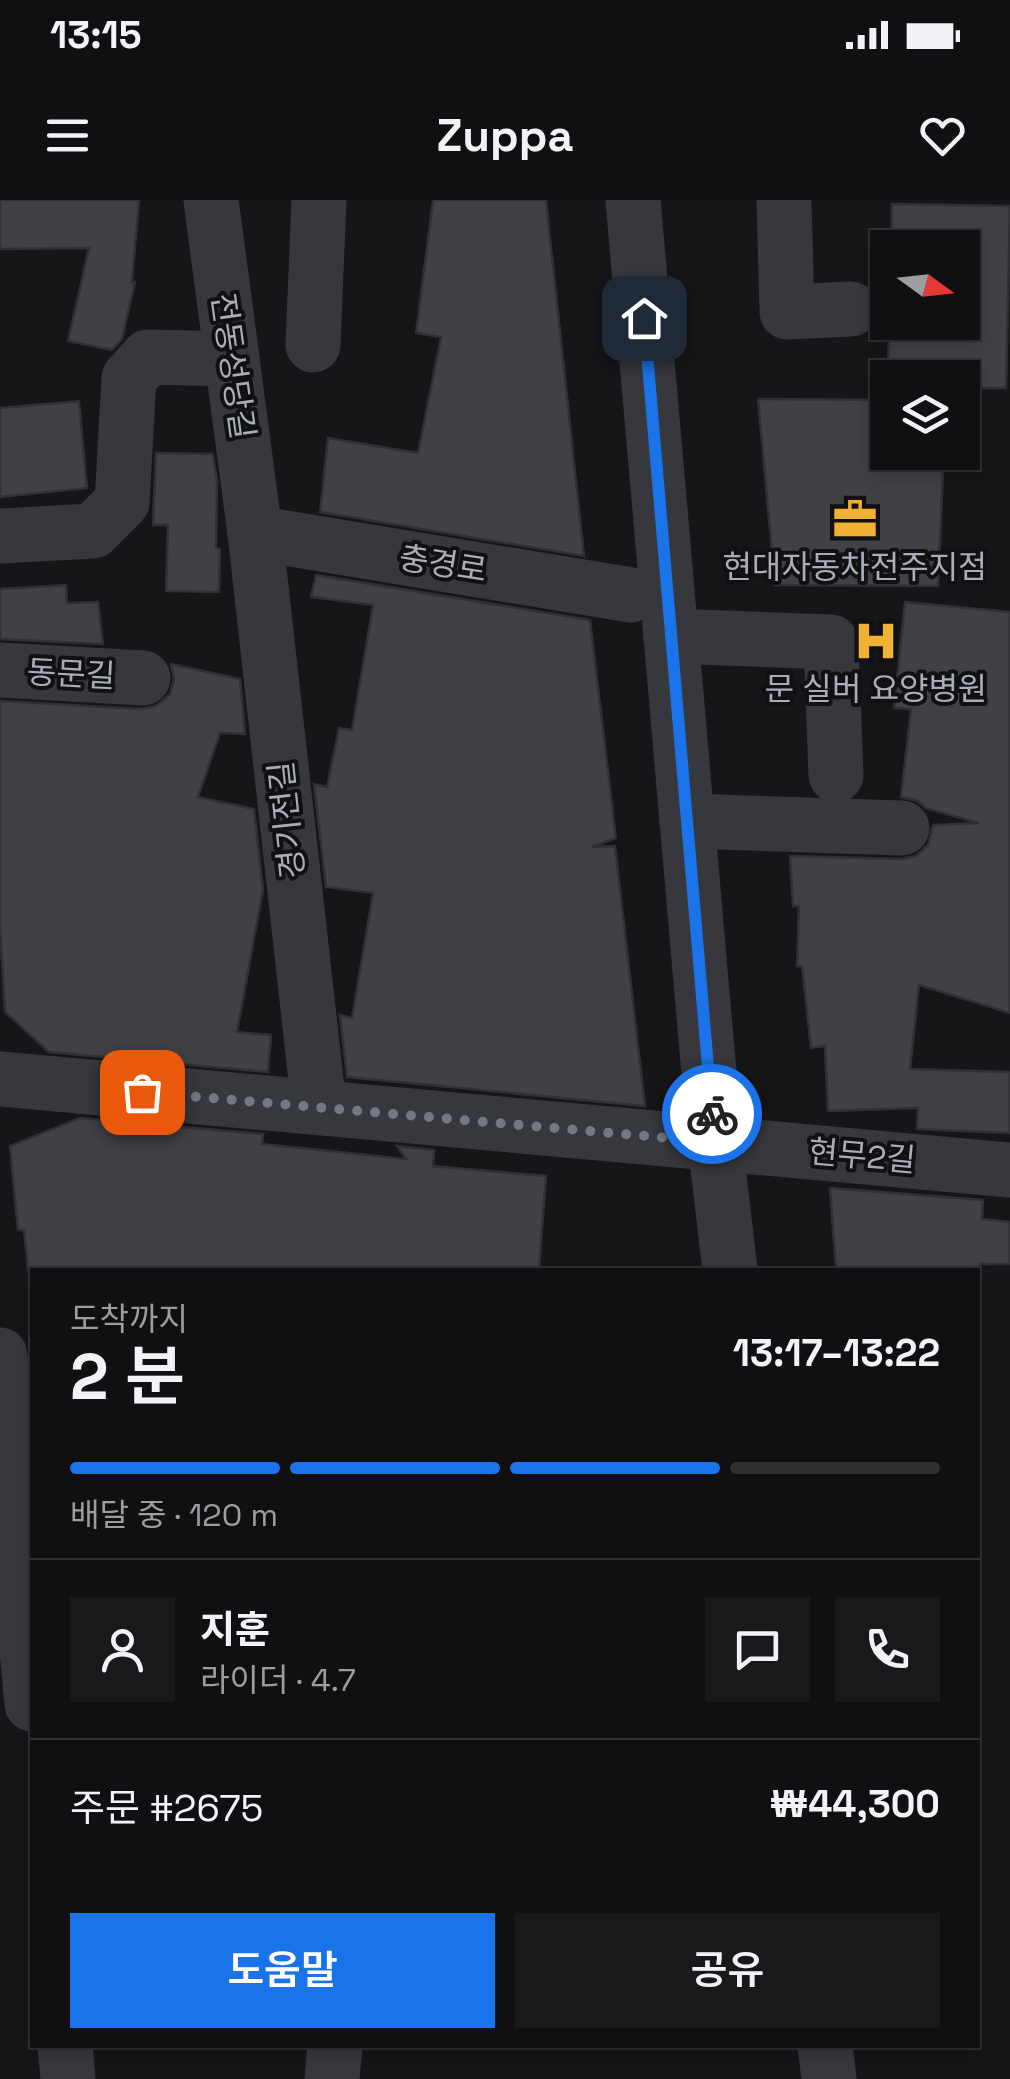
<!DOCTYPE html>
<html lang="ko">
<head>
<meta charset="utf-8">
<style>
	body { margin:0; font-family:"Space Grotesk","Noto Sans KR",sans-serif; background:#19191b; color:#f1f3f6; height:100vh; display:flex; flex-direction:column; font-size:38px; white-space:nowrap }
	* { box-sizing:border-box; margin:0 }
	p { font-size:32px; color:#9c9d9f }
	.icon { flex:none; width:55px; height:55px; fill:none; stroke:currentColor; stroke-width:2; stroke-linecap:round; stroke-linejoin:round }
	.map { position:relative; flex:1; overflow:hidden }
	.panel { position:absolute; left:30px; top:1068px; width:950px; height:780px; display:flex; flex-direction:column; background:#101012; border-radius:0px; box-shadow:0 5px 15px #0003,0 0 0 2px #303032 }
	.panel>* { flex:none }
	.needle { width:65px; rotate:105deg }
	.fabs { position:absolute; left:870px; top:30px; display:grid; gap:20px }
	.fabs a { display:grid; place-items:center; width:110px; height:110px; border-radius:0px; background:#101012; box-shadow:0 5px 15px #0003,0 0 0 2px #303032; font-size:50px }
	.pin { position:absolute; display:grid; place-items:center; width:85px; height:85px; color:#fff; margin:-42px; border-radius:20px; box-shadow:0 5px 15px #0006 }
	.courier { position:absolute; display:grid; place-items:center; width:100px; height:100px; margin:-50px; border:8px solid #1a73e8; border-radius:50%; background:#fff; color:#222; box-shadow:0 2px 12px #0007 }
	.overview em { font-style:normal; font-weight:600 }
	.overview div { display:flex; flex-direction:column-reverse }
	.overview { display:flex; align-items:center; justify-content:space-between; height:170px; padding:0 40px }
	h1 { font-size:65px; font-weight:600; line-height:75px }
	.bar { display:grid; grid-template-columns:repeat(4,1fr); gap:15px 10px; align-content:center; height:120px; padding:0 40px }
	.bar i { height:12px; border-radius:8px; background:#303032 }
	.bar .current { background:#1a73e8 }
	.bar p { grid-column:span 4 }
	.line { display:flex; align-items:center; gap:25px; padding:0 40px; border-top:2px solid #303032 }
	.line div { flex:1 }
	.round { display:grid; place-items:center; flex:none; width:105px; height:105px; border-radius:0px; background:#19191b }
	.cta { display:flex; gap:20px; margin-top:auto; padding:20px 40px }
	.cta a { flex:1; height:115px; border-radius:0px; background:#1a73e8; color:#fff; font-size:40px; font-weight:600; line-height:115px; text-align:center }
	.cta a+a { background:#19191b; color:#f1f3f6 }
	.status { display:flex; justify-content:space-between; align-items:center; height:70px; padding:0 50px; background:#101012; direction:ltr }
	.status svg { height:28px; fill:currentColor }
	header { display:flex; justify-content:space-between; align-items:center; height:130px; padding:0 40px; background:#101012; font-size:45px; font-weight:600 }
	.map>svg:first-child { display:block }
</style>
</head>
<body>
<div class="status"><b>13:15</b><svg viewBox="0 0 49 12"><path d="M0 12V9h3v3zM5 12V6h3v6zM10 12V3h3v9zM15 12V0h3v12zM26 1h20v11H26zM47 4h2v5h-2z"/></svg></div>
<header><svg class="icon" aria-label="menu" viewBox="0 0 24 24"><path d="M4 6h16M4 12h16M4 18h16"/></svg>Zuppa<svg class="icon" aria-label="heart" viewBox="0 0 24 24"><path d="M12 20l-8-8c-3-5 5-10 8-4 3-6 11-1 8 4z"/></svg></header>
<div class="map">
<svg width="1010" height="1879" viewBox="0 0 1010 1879">
	<rect width="100%" height="100%" fill="#161618"/>
	<g fill="#404145" stroke="#303034" stroke-width="2.5">
		<polygon points="0,0 139,0 132,82 135,82 122,139 112,150 68,141 89,48 0,49"/>
		<polygon points="433,0 546,0 584,356 320,312 328,238 418,253 441,137 416,133"/>
		<polygon points="892,4 1010,6 1006,188 962,188 962,178 888,178 889,122 962,122 962,48 891,48"/>
		<polygon points="758,199 888,200 888,252 944,252 938,386 775,385"/>
		<polygon points="79,201 87,288 0,297 0,208"/>
		<polygon points="156,253 213,254 217,281 216,348 220,349 219,392 166,391 168,325 153,325"/>
		<polygon points="316,375 590,420 616,638 592,647 615,646 645,906 347,877 340,815 352,818 373,693 326,687 314,584 327,587 339,528 352,530 373,405 311,397"/>
		<polygon points="66,385 67,403 98,402 103,444 0,439 0,389"/>
		<polygon points="905,402 1010,412 1010,813 919,785 910,869 1010,872 1010,933 917,929 918,908 828,911 825,846 811,848 802,766 797,766 799,706 793,706 790,656 902,659 916,656 928,645 933,625 979,623 925,608 918,601 901,597 911,509 894,508"/>
		<polygon points="171,464 240,479 245,534 220,533 198,597 254,609 263,690 237,832 271,835 268,872 49,852 5,812 0,728 0,501 141,509 156,506 170,494 174,479"/>
		<polygon points="80,918 263,934 262,944 406,959 397,946 434,950 433,966 546,976 539,1070 28,1070 24,1030 18,1030 10,946"/>
		<polygon points="830,988 983,1000 982,1019 1010,1022 1010,1064 980,1064 980,1070 836,1070"/>
	</g>
	<g fill="none" stroke-linecap="round" stroke-linejoin="round">
		<g stroke="#37383d" stroke-width="55">
			<polyline points="211,0 255,333 319,907"/>
			<polyline points="633,0 715,942 730,1070"/>
			<polyline points="784,0 787,112 851,109"/>
			<polyline points="313,145 319,0"/>
			<polyline points="255,333 631,395"/>
			<polyline points="0,336 93,331 122,302 129,178 148,157 232,159"/>
			<polyline points="671,436 831,442 836,575"/>
			<polyline points="0,470 143,478"/>
			<polyline points="687,621 902,628"/>
			<polyline points="0,879 1010,970"/>
			<polyline points="0,1155 32,1504"/>
			<polyline points="65,1845 68,1879"/>
			<polyline points="825,1845 829,1879"/>
			<polyline points="332,1879 335,1845"/>
		</g>
	</g>
	<g fill="none" stroke-linecap="round" stroke-linejoin="round">
		<polyline stroke="#757880" stroke-width="10" stroke-dasharray="0 18" points="142,892 715,942 712,914"/>
		<polyline stroke="#1a73e8" stroke-width="12" points="644,118 712,914"/>
	</g>
	<defs>
		<g id="office-bare" transform="scale(3.45)"><path d="M-6-3h4V-5.5h4V-3h4V5H-6ZM-1-4.5V-3h2v-1.5ZM-6 0V1H6V0Z" fill="#f2b134" stroke="#111113" stroke-width="2.5" paint-order="stroke"/></g>
		<g id="hospital-bare" transform="scale(3.45)"><path d="M-5-5h3v3.5h4V-5h3V5h-3V1.5h-4V5h-3Z" fill="#f2b134" stroke="#111113" stroke-width="2.5" paint-order="stroke"/></g>
	</defs>
	<g fill-rule="evenodd">
		<use href="#office-bare" x="855" y="319"/>
		<use href="#hospital-bare" x="876" y="441"/>
	</g>
	<g text-anchor="middle" dominant-baseline="central" stroke-width="8" stroke-linejoin="round" paint-order="stroke">
		<g font-size="32" fill="#a8adb8" stroke="#111113">
			<text transform="translate(233 166) rotate(82)">전동성당길</text>
			<text transform="translate(443 364) rotate(9)">충경로</text>
			<text transform="translate(71 474) rotate(3)">동문길</text>
			<text transform="translate(287 620) rotate(-96)">경기전길</text>
			<text transform="translate(862 956) rotate(5)">현무2길</text>
		</g>
		<g font-size="32" fill="#a8adb8" stroke="#111113">
			<text x="855" y="367">현대자동차전주지점</text>
			<text x="876" y="489">문 실버 요양병원</text>
		</g>
	</g>
</svg>
<div class="fabs">
<a><svg class="needle" viewBox="-14 -14 28 28"><path d="M0-13l5 13h-10z" fill="#e53935"/><path d="M0 13l5-13h-10z" fill="#9c9d9f"/></svg></a>
<a><svg class="icon" aria-label="layers" viewBox="0 0 24 24"><path d="M12 4l9 5-9 5-9-5zM3 14l9 5 9-5"/></svg></a>
</div>
<div class="pin" style="left:142px;top:892px;background:#ea580c"><svg class="icon" aria-label="bag" viewBox="0 0 24 24"><path d="M5 8h14l-1 12H6zM9 8a3 3 0 0 1 6 0"/></svg></div>
<div class="pin" style="left:644px;top:118px;background:#1f2937"><svg class="icon" aria-label="home" viewBox="0 0 24 24"><path d="M3 11l9-7 9 7M6 9v11h12V9"/></svg></div>
<div class="courier" style="left:712px;top:914px"><svg class="icon" aria-label="bike" viewBox="0 0 24 24"><circle cx="6" cy="16" r="4"/><circle cx="18" cy="16" r="4"/><path d="M6 16l4-8h5l3 8M10 8l3 8H6M13 5h3"/></svg></div>
<section class="panel">
<div class="overview"><div><h1>2 분</h1><p>도착까지</p></div><em>13:17–13:22</em></div>
<div class="bar"><i class="current"></i><i class="current"></i><i class="current"></i><i></i><p>배달 중 · 120 m</p></div>
<div class="line" style="height:180px"><a class="round"><svg class="icon" aria-label="person" viewBox="0 0 24 24"><circle cx="12" cy="8" r="4"/><path d="M4 21q1-7 8-7t8 7"/></svg></a><div><b>지훈</b><p>라이더 · 4.7</p></div><a class="round"><svg class="icon" aria-label="chat" viewBox="0 0 24 24"><path d="M4 5h16v11H9l-5 4z"/></svg></a><a class="round"><svg class="icon" aria-label="phone" viewBox="0 0 24 24"><path d="M5 4h4l2 5-3 2q2 4 5 5l2-3 5 2v4C11 20 4 13 5 4z"/></svg></a></div>
<div class="line" style="height:130px"><div>주문 #2675</div><b>₩44,300</b></div>
<div class="cta"><a>도움말</a><a>공유</a></div>
</section>
</div>
</body>
</html>
